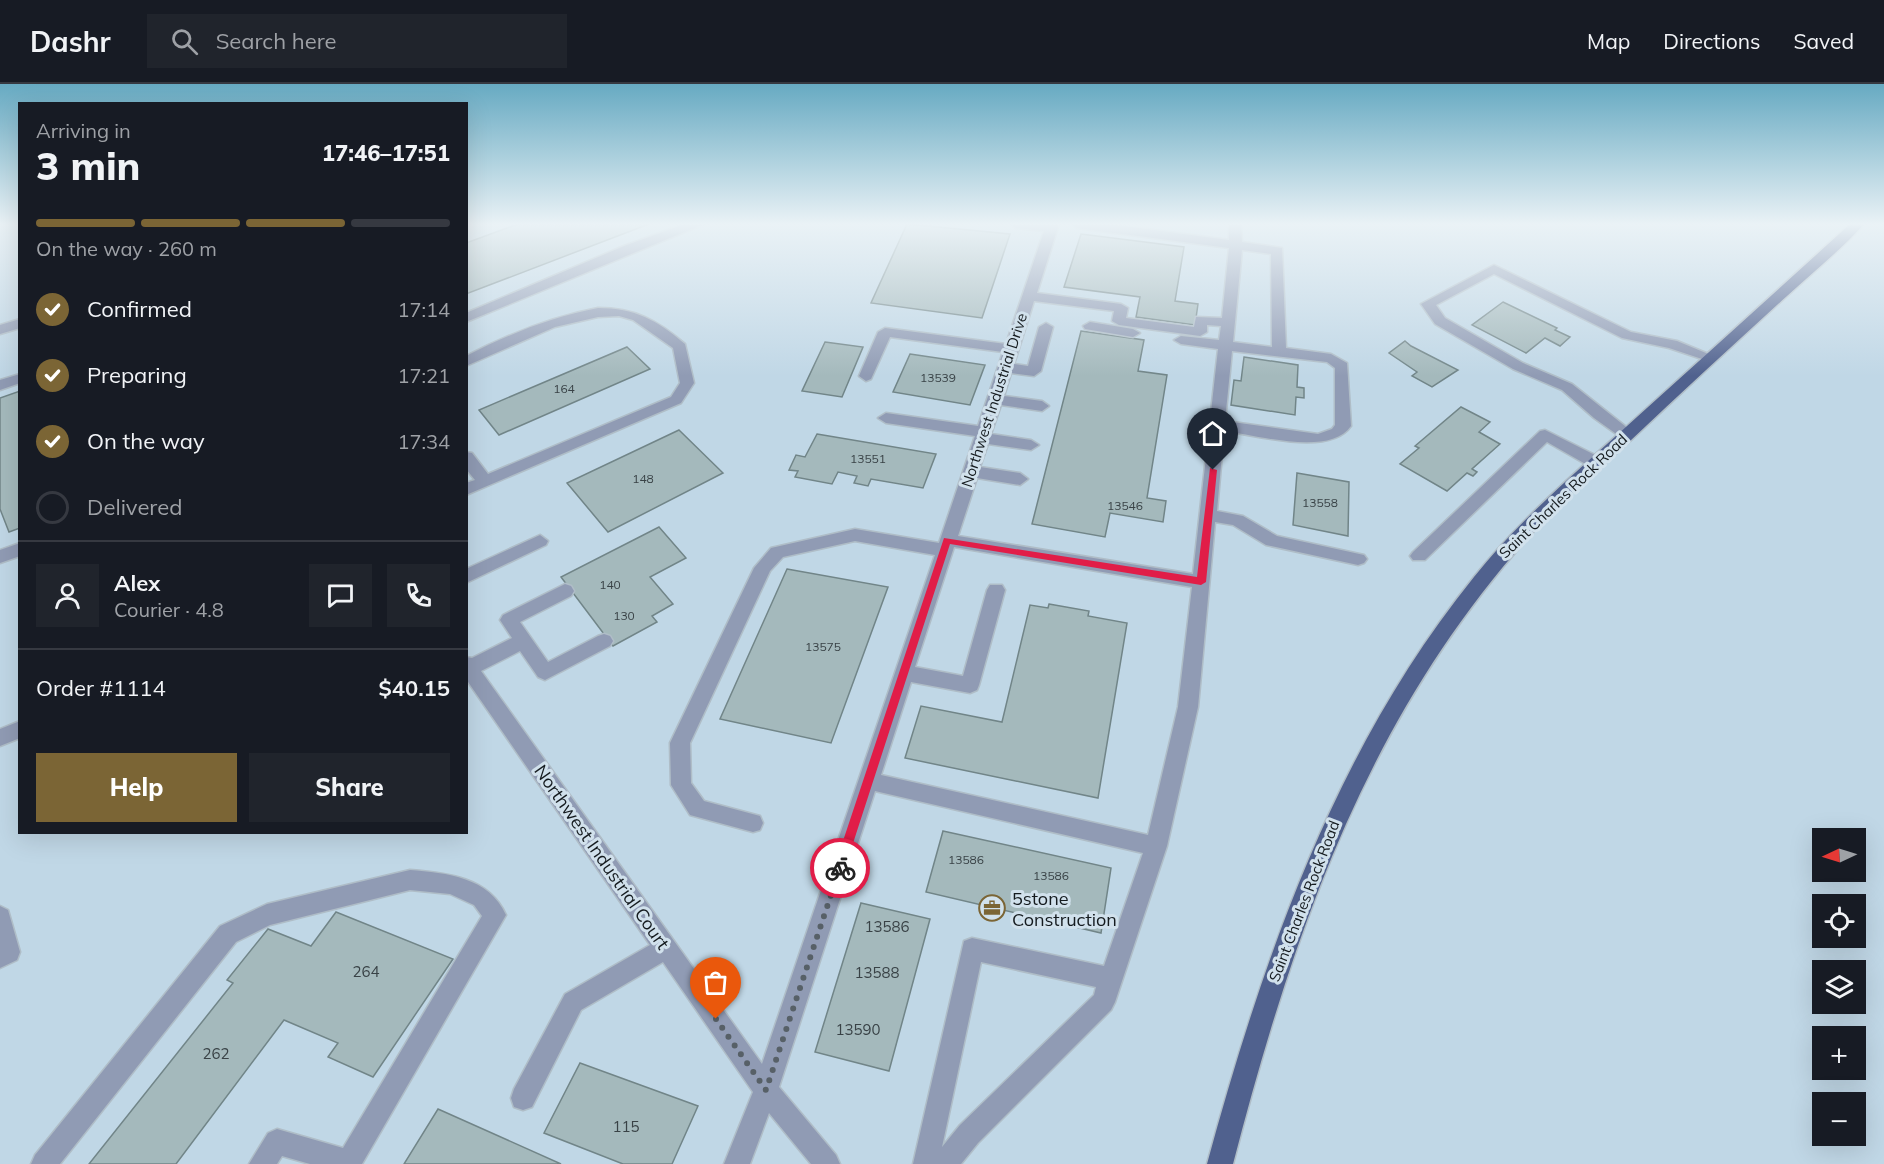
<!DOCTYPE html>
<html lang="en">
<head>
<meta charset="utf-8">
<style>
	body { margin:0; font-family:Mulish,sans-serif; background:#20242c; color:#f1f3f6; height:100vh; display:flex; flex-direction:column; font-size:22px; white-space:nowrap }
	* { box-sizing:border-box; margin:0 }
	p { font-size:20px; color:#9ea1a6 }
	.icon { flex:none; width:33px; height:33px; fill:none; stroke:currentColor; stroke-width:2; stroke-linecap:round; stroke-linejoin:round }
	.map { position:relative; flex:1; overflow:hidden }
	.details { position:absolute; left:18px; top:18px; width:450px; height:732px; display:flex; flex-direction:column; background:#171b24; border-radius:0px; box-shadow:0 6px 24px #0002 }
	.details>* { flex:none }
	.needle { width:39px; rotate:266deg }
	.tools { position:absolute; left:1812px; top:744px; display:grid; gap:12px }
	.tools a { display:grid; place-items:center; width:54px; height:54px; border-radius:0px; background:#171b24; box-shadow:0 6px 24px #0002; font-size:30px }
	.pin { position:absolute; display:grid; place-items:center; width:51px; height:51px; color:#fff; margin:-62px -26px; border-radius:50% 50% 50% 0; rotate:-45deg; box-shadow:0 0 6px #0007 }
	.pin .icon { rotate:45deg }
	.courier { position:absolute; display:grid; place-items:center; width:60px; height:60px; margin:-30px; border:4px solid #e11d48; border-radius:50%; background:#fff; color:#222; box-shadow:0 2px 8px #0007 }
	.head em { font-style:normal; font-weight:800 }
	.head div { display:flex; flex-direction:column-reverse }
	.head { display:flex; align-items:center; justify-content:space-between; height:102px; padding:0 18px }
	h1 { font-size:39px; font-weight:800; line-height:45px }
	.bar { display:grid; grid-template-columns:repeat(4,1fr); gap:9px 6px; align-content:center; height:72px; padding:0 18px }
	.bar i { height:8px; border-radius:4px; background:#363941 }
	.bar .selected { background:#7b6535 }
	.bar p { grid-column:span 4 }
	.line { display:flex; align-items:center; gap:15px; padding:0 18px; border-top:2px solid #363941 }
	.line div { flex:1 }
	.round { display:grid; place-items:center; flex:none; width:63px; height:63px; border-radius:0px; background:#20242c }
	ol { padding:0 18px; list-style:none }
	li { display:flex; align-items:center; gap:18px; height:66px }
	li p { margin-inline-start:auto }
	li .icon { padding:6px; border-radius:50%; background:#7b6535; color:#fff; stroke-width:4 }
	li:last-child { color:#9ea1a6 }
	li i { width:33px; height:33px; border:3px solid #363941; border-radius:50% }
	.primary-button { display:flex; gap:12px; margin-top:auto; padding:12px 18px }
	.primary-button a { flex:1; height:69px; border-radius:0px; background:#7b6535; color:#fff; font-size:24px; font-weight:800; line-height:69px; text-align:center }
	.primary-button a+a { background:#20242c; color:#f1f3f6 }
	header { display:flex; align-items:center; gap:36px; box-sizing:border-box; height:84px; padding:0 30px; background:#171b24; border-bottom:2px solid #363941 }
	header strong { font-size:28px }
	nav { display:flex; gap:33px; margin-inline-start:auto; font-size:21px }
	.search { width:420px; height:54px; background:#20242c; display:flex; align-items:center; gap:15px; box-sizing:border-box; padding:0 21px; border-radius:0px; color:#9ea1a6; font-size:22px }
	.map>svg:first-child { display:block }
</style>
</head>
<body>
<header>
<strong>Dashr</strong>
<div class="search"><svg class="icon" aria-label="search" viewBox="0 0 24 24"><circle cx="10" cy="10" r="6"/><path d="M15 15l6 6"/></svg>Search here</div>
<nav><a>Map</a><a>Directions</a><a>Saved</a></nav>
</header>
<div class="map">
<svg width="1884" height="1080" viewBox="0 0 1884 1080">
	<rect width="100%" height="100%" fill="#d1e1ec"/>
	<path fill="#c0d7e6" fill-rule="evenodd" d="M0 140H20V748H466L467 140H1884V1080H0ZM1822 754H1856V788H1822ZM1822 820H1856V854H1822ZM1822 886H1856V920H1822ZM1822 952H1856V986H1822ZM1822 1018H1856V1052H1822Z"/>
	<g fill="#a4b9bc" stroke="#718588" stroke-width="1.5">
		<polygon points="518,140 649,140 466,210 466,159"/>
		<polygon points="907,140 1010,150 982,234 871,219"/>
		<polygon points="1081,150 1184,163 1175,217 1198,220 1195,241 1136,233 1140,213 1064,203"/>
		<polygon points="1503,218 1557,244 1555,246 1570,253 1560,262 1545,254 1526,269 1472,241"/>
		<polygon points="1081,247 1144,256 1138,287 1167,291 1147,414 1166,417 1163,438 1110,429 1105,453 1032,440"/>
		<polygon points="1405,257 1411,262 1458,286 1432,303 1412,292 1417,288 1389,269"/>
		<polygon points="825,258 863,263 842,313 802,307"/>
		<polygon points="627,263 650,285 499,351 479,326"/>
		<polygon points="910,270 985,281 970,321 893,308"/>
		<polygon points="1244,273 1298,281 1297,303 1304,304 1304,314 1296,313 1295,331 1231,321 1234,296 1241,297"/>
		<polygon points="20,307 20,444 9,448 0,425 0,314"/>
		<polygon points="1461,323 1490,338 1479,348 1500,360 1472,385 1477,388 1473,392 1467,389 1447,407 1400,380 1419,364 1415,362"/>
		<polygon points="679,346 723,389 608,448 567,399"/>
		<polygon points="817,350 936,370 923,404 871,395 868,402 854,399 857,392 838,388 832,400 795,393 798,387 789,386 796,371 805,373"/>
		<polygon points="1297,389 1349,398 1348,452 1293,441"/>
		<polygon points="659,443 686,474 650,493 673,520 652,532 657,538 613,562 561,493"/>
		<polygon points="787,485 888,503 831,659 720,635"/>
		<polygon points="1049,520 1089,527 1088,532 1127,539 1098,714 905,674 921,622 1002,638 1030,521 1048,524"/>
		<polygon points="943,747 1111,784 1101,849 926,808"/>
		<polygon points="861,819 930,835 889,987 815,968"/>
		<polygon points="336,828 453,875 373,993 328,973 338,959 284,936 176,1080 89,1080 233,899 227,896 268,845 311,862"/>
		<polygon points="580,979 698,1022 672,1080 623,1080 544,1049"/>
		<polygon points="438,1025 561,1080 404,1080"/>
	</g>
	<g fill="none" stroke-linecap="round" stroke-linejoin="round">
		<g stroke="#afbdc7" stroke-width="3">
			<g id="minor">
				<polygon points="685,140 704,140 466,238 466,229 624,162"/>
				<path d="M1010 140H1059L1037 209 1121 220 1128 224 1126 234 1194 243 1196 233 1222 234 1229 164 1077 144 1071 140H1108L1229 156V140H1241L1242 158 1282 164 1286 264 1331 270 1347 279 1351 342C1330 373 1257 351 1224 347L1217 427 1243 432 1277 452 1364 471 1367 475 1364 479 1358 481 1266 461 1233 441 1215 438 1198 623 1167 762 1115 918 1111 926 978 1059 961 1080H913L964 857 972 854 1104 882 1143 769 875 707 779 1003 836 1071 840 1080H811L769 1029 750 1080H724L753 1008 663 878 581 926 532 1023 523 1026 514 1023 511 1014 514 1005 565 910 650 861 466 595V573L472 574 512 554 500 536 503 531 565 500 571 502 574 507 571 512 520 538 548 578 598 552 604 550 610 552 613 557 610 562 545 596 538 593 520 567 481 587 762 980 935 471 855 457 783 473 770 487 690 659 691 699 704 717 760 732 763 739 760 746 753 748 690 731 671 701 670 659 754 484 771 464 855 445 939 459 975 352 886 339 878 334 886 329 978 342 1003 268 890 253 871 295 866 297 859 292 878 248 885 244 1006 260 1044 147 1016 144ZM1242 166 1271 170 1272 263 1233 258ZM1034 217 1114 227 1112 237 1119 241 1200 252 1207 248V241L1221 242 1219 256 1181 252 1174 256 1181 260 1218 265 1193 490 958 452 977 394 1020 401 1028 395 1020 389 980 383 988 360 1031 366 1039 361 1031 356 991 350 1001 321 1042 327 1049 322 1042 317 1004 312 1011 289 1034 292 1041 287 1053 243 1046 239 1039 243 1028 282 1014 280ZM1232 267 1327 278 1335 284V341L1332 345 1318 350 1225 337ZM954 463 1192 503 1178 623 1148 751 881 691 911 598 970 609 977 606 979 601 1005 506 1002 501H990L987 506 963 592 915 583ZM981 878 1096 903 1094 911 960 1041 942 1063Z"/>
				<polygon points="1494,181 1631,248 1677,257 1718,274 1711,278 1669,264 1622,254 1494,190 1436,221 1445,234 1523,279 1572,300 1635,350 1632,354 1622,354 1594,334 1562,306 1513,285 1435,240 1421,220"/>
				<path d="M598 224C635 224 657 236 685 260L694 299 681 319 466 411V399L475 396 466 385V368L472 369 488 390 671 313 680 299 673 264 633 236 619 232 598 233 555 243 466 282V272C509 250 551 233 598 224Z"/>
				<polygon points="20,235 20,244 0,250 0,241"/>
				<polygon points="1090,238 1133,245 1140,249 1133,253 1085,245 1083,242"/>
				<polygon points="20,290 20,299 0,306 0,296"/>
				<polygon points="1545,346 1601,374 1603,378 1595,383 1589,382 1547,358 1425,476 1413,476 1410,472 1413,468 1540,347"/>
				<polygon points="540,451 548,457 546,461 466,499 466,485"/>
				<polygon points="20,459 20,472 0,479 0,466"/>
				<polygon points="20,637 20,654 0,662 0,645"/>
				<path d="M410 786C447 789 489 793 506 831L362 1080H310L282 1072 277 1080H249L268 1049 277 1045 343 1064 482 832 474 821 450 810 410 806 270 841 236 858 60 1080H31L35 1071 220 842 267 820Z"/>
				<polygon points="0,822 8,826 20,868 17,876 0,884"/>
			</g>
		</g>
		<g stroke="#afbdc7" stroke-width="3">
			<path id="major" d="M1850 140H1864C1841 166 1813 188 1787 212 1734 260 1681 309 1629 358 1602 383 1572 406 1547 433 1372 619 1296 838 1233 1080H1207C1264 871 1336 664 1474 493 1522 433 1581 384 1637 333 1708 269 1779 205 1850 140Z"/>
		</g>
		<use href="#minor" fill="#909bb4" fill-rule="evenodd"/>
		<use href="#major" fill="#50618e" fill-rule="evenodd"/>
	</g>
	<linearGradient id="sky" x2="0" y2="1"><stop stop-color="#67aac2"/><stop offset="0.48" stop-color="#eaf2f6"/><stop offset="1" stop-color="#eaf2f6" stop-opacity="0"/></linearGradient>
	<rect width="1884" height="292" fill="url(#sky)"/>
	<polygon fill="#e11d48" points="1210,384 1217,386 1206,498 1201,501 950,460 845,784 840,790 835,788 834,784 944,454 1197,493"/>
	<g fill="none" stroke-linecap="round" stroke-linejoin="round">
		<polyline stroke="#576067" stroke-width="6" stroke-dasharray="0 10.8" points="716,935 766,1006 840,784"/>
	</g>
	<defs>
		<g id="office-ring" transform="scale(1.35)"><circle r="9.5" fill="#d1e1ec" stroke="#7b6535" stroke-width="1.5"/><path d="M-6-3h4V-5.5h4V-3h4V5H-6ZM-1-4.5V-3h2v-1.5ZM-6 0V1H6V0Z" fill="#7b6535"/></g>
	</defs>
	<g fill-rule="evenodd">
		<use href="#office-ring" x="992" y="824"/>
	</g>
	<g text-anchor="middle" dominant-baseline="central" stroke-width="6" stroke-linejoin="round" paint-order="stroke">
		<g font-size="12" fill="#394246">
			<text x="938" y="293">13539</text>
			<text x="564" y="304">164</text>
			<text x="868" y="374">13551</text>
			<text x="643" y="394">148</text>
			<text x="1320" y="418">13558</text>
			<text x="1125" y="421">13546</text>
			<text x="610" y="500">140</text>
			<text x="624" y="531">130</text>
			<text x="823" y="562">13575</text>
			<text x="966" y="775">13586</text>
			<text x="1051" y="791">13586</text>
		</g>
		<g font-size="15" fill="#151b1f" stroke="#d1e1ec">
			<text transform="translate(994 316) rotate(-72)">Northwest Industrial Drive</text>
			<text transform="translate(1563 412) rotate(-44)">Saint Charles Rock Road</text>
			<text transform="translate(1304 817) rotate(-69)">Saint Charles Rock Road</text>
		</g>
		<g font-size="15" fill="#394246">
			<text x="887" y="842">13586</text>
			<text x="366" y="887">264</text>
			<text x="877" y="888">13588</text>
			<text x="858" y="945">13590</text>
			<text x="216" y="969">262</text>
			<text x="626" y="1042">115</text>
		</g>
		<g font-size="18" fill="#151b1f" stroke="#d1e1ec">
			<text transform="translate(602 773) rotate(55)">Northwest Industrial Court</text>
		</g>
		<g font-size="18" fill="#151b1f" stroke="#d1e1ec" text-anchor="start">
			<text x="1012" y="814">5stone<tspan x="1012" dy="21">Construction</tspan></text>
		</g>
	</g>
</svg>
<div class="tools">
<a><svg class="needle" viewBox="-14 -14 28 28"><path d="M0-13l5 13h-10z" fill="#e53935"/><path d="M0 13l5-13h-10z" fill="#9ea1a6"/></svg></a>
<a><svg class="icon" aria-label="locate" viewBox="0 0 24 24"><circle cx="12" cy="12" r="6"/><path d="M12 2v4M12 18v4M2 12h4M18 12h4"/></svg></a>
<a><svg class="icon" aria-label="layers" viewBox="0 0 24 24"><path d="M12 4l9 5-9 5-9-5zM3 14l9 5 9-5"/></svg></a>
<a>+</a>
<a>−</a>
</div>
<div class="pin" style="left:716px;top:935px;background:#ea580c"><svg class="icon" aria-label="bag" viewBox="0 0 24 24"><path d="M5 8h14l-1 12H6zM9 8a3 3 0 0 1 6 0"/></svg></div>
<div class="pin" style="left:1213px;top:386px;background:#1f2937"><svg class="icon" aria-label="home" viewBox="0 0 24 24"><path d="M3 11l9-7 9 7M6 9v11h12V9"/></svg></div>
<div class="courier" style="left:840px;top:784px"><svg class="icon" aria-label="bike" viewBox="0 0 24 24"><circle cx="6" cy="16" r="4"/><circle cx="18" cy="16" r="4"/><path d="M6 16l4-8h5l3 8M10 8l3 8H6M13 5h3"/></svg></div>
<section class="details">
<div class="head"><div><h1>3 min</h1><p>Arriving in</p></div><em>17:46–17:51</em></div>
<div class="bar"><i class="selected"></i><i class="selected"></i><i class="selected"></i><i></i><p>On the way · 260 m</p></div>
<ol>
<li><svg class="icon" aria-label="check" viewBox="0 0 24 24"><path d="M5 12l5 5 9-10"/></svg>Confirmed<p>17:14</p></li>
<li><svg class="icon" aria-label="check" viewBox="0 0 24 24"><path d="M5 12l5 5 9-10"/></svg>Preparing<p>17:21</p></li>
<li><svg class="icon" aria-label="check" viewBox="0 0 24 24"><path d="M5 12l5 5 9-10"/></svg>On the way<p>17:34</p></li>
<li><i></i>Delivered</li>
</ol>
<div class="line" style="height:108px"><a class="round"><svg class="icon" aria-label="person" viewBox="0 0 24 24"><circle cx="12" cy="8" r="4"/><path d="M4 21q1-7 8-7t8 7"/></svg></a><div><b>Alex</b><p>Courier · 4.8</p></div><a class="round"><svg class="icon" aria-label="chat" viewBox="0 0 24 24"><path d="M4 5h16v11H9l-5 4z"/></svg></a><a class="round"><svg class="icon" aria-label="phone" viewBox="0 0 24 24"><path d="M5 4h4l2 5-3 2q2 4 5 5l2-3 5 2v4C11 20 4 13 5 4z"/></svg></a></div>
<div class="line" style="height:78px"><div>Order #1114</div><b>$40.15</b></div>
<div class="primary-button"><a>Help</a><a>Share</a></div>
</section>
</div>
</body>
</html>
